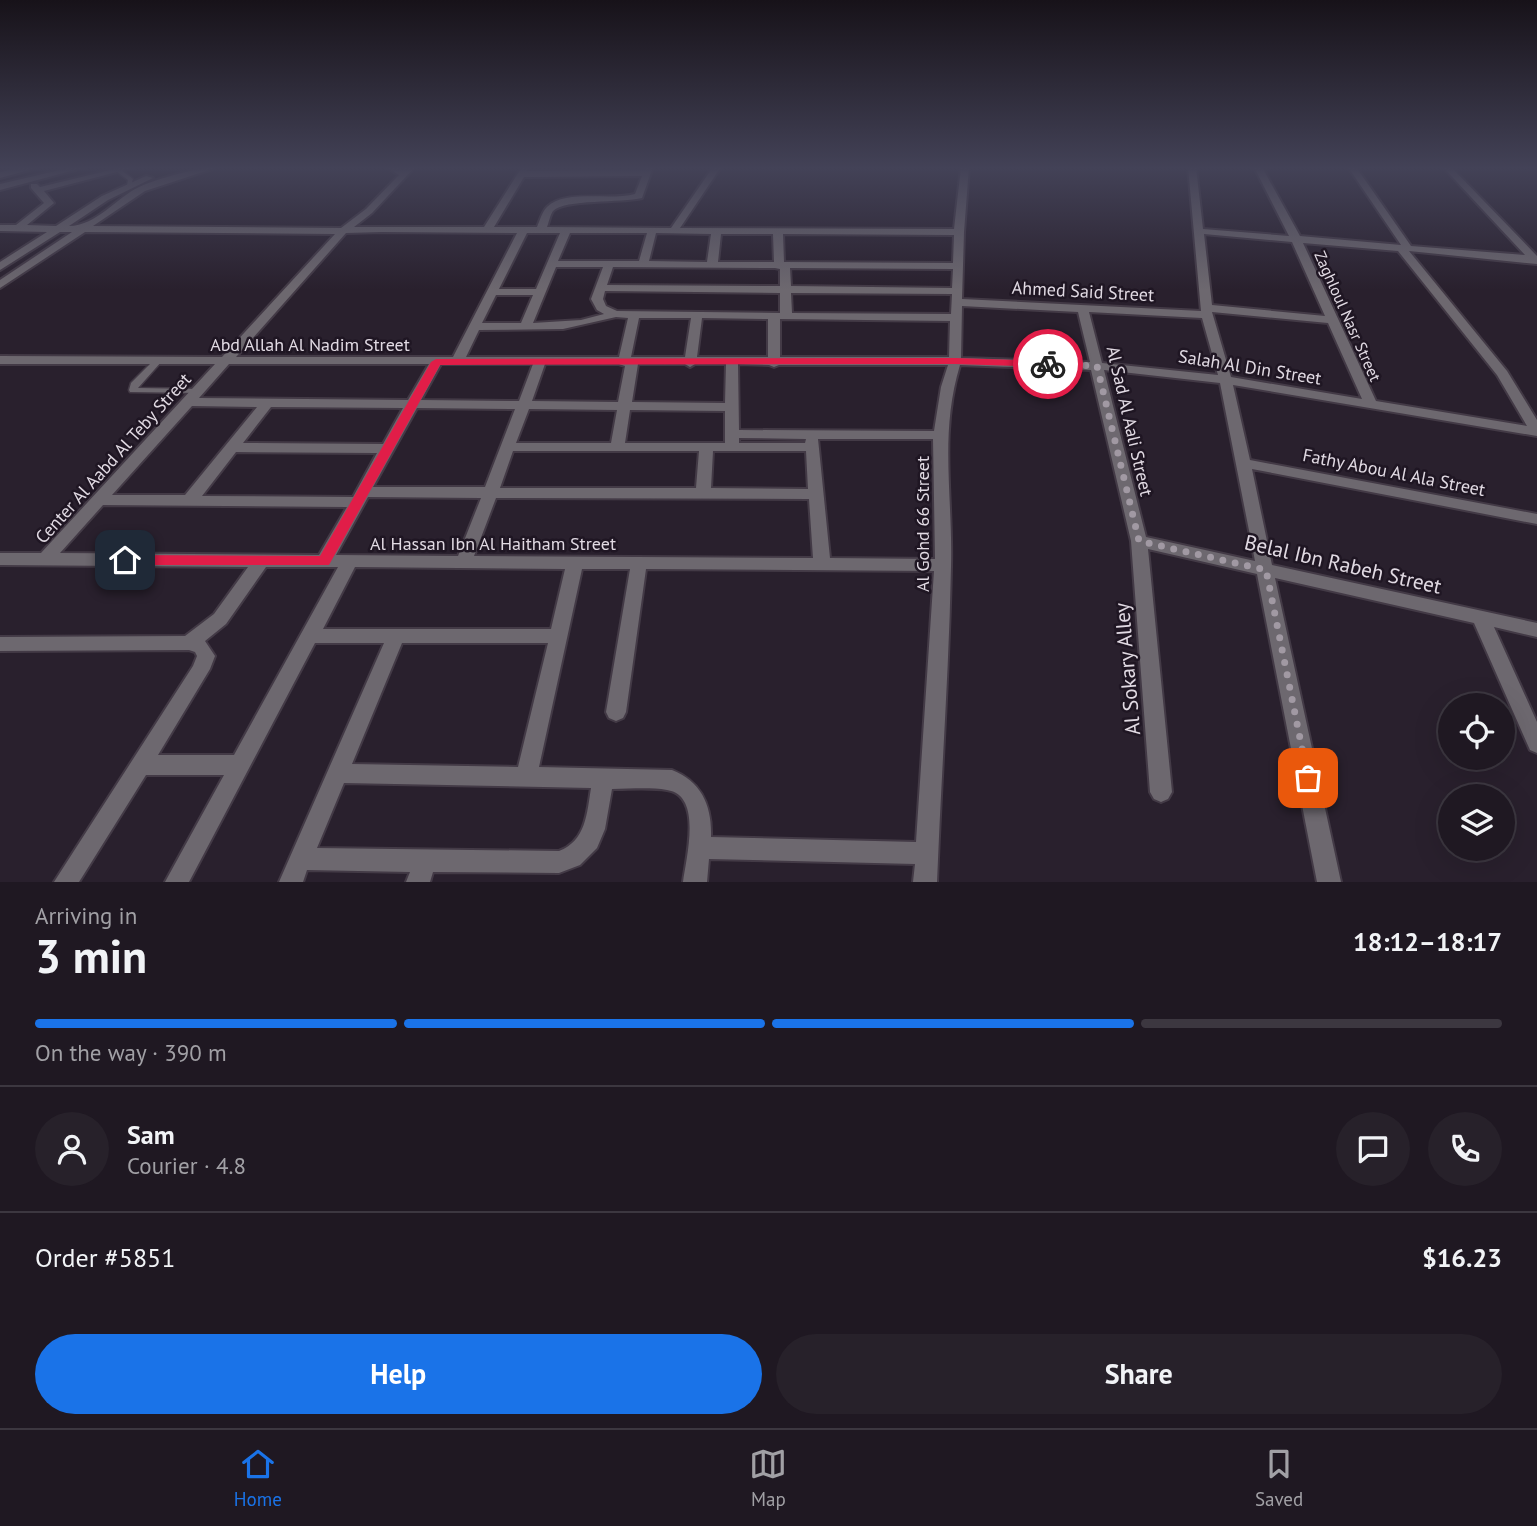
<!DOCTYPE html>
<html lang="en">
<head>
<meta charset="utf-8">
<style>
	body { margin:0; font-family:"PT Sans",sans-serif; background:#27212a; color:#f1f3f6; height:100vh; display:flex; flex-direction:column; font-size:26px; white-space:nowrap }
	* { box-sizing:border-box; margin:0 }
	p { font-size:23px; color:#a1a0a5 }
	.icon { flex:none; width:38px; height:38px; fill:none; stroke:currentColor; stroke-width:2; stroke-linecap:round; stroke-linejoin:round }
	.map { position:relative; height:882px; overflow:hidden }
	.details { display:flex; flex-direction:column; background:#1f1822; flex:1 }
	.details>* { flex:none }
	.tools { position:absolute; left:1438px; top:693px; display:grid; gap:14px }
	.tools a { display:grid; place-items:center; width:77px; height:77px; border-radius:50%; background:#1f1822; box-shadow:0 7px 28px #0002,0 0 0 2px #3c3740; font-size:35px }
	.pin { position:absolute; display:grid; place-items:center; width:60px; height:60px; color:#fff; margin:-30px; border-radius:14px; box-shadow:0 4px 10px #0006 }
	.courier { position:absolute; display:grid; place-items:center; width:70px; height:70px; margin:-35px; border:5px solid #e11d48; border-radius:50%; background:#fff; color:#222; box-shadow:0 2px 9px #0007 }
	.overview em { font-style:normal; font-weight:800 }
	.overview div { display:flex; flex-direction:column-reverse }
	.overview { display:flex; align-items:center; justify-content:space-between; height:119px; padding:0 35px }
	h1 { font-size:46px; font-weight:800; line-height:52px }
	.bar { display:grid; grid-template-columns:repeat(4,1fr); gap:10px 7px; align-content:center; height:84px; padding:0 35px }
	.bar i { height:9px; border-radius:5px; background:#3c3740 }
	.bar .on { background:#1a73e8 }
	.bar p { grid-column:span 4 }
	.line { display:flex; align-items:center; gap:18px; padding:0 35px; border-top:2px solid #3c3740 }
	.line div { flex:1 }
	.round { display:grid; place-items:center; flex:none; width:74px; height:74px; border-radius:37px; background:#27212a }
	.action { display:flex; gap:14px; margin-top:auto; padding:14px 35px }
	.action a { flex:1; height:80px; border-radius:42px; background:#1a73e8; color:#fff; font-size:28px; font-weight:800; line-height:80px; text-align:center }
	.action a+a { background:#27212a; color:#f1f3f6 }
	.menu { display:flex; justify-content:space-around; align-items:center; height:98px; border-top:2px solid #3c3740; background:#1f1822; font-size:19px; color:#a1a0a5 }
	.menu a { display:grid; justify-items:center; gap:4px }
	.menu .on { color:#1a73e8 }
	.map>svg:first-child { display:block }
</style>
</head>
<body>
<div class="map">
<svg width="1537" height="882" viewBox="0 0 1537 882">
	<rect width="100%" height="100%" fill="#29202d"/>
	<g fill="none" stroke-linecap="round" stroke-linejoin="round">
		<g stroke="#433a46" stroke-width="3">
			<g id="service">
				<polygon points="116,169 120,169 133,179 131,186 127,186 128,180 116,171"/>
				<polygon points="155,359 158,359 162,361 138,388 198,389 201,389 202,391 201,393 130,392 129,390 131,383"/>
			</g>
		</g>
		<g stroke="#433a46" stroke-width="4">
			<g id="minor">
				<polygon points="26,167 40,167 0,178 0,172"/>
				<polygon points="73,167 86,167 0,190 0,184"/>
				<path d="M123 167H136L44 191 54 203 27 225 56 226 102 196 146 176 153 178 108 200 69 226C96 226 116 198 139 187 156 179 199 167 218 167L145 191 93 226 341 228 366 209 399 175 386 167H396L403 170 407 167H415L372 213 354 227H484L522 167H528L527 171 644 170 645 167H653L642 198C622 203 564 199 553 211 550 215 549 222 547 227L671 228 713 167H721L680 228 954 229 961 167H969L964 232 962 299 1201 311 1188 167H1196L1203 229 1289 236 1254 167H1262L1300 236 1401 245 1348 167H1356L1411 246 1525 255 1443 167H1451L1537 256V264L1409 251 1507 371 1537 420V436L1233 385 1250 460 1537 514V524L1252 469 1272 565 1537 623V637L1494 627 1537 722V753L1530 750 1474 623 1275 578 1341 882H1317L1257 574 1148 549 1172 792 1168 799 1161 802 1154 799 1150 792 1131 541 1091 370 960 365C939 434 953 497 951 567 949 672 941 777 937 882H913L915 864 709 859 707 882H683C686 858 703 795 667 790 649 787 630 789 612 789L605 829 597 848 580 865 559 873 433 872 430 882H406L410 872 307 870 303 882H279L384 643H315L189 882H165L224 775H146L79 882H54L193 666 197 656 195 652 189 650 0 651V637L185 636 214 614 248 567 0 565V553H41L215 364H0V356L222 357 335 234 85 232 0 288V280L72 232H60L0 270V262L47 232 0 231V225H16L44 203 31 188V184H37L40 187ZM642 176 635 194C611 201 565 189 547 207 542 212 540 220 537 227H494L524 177ZM382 232 517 233 453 357H236L346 233ZM527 233H560L536 289H499ZM570 233H647L639 261H558ZM656 233 711 234 707 262 649 261ZM721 234H773L774 262H718ZM783 234 954 235 953 263 784 262ZM1204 234 1292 242 1325 316 1212 305ZM1303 243 1398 251 1497 375 1527 426 1376 401ZM556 267H603L591 299 597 310 604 314 581 320 533 323ZM613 267 775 268 780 269V286L607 285ZM790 268 953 269 952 288 791 286ZM605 291 780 293V313L617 311 606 306 603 299ZM791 293 952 294 951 314 792 313ZM496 295H533L521 323H482ZM962 306 1078 312 1090 362 961 358ZM1089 312 1202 318 1218 375 1102 363ZM1212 312 1328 323 1362 399 1231 377ZM616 317 628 318 619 357H466L479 330 563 329ZM639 318H691L685 357H631ZM702 318 768 319V357H697ZM780 319 950 321 949 357H780ZM229 364H429L408 400 199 398ZM441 364H533L519 401 421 400ZM545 364H619L625 366 618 402 532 401ZM638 364H685L690 367 695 364H726L725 403 632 402ZM738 364 769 365 774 367 779 365H948L941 387 934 431 739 430ZM1104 370 1220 383 1255 561 1146 537ZM192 406 257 407 185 495H112ZM271 407 403 408 383 444 243 443ZM417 408 515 409 485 487H373ZM529 409 617 410 611 443H516ZM630 410 725 411V443H625ZM739 438 806 439 805 443H739ZM818 439H933L935 559 830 558ZM513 451H699L696 488H500ZM713 451H806L808 489 711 488ZM236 452 377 453 353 497 202 496ZM368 497 481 498 458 556 336 555ZM496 498 809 499 813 558 474 556ZM103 505 347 507 319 555 60 553ZM266 567H338L234 755H158L210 669 215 656 205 641 226 624ZM355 567 565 569 551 629H323ZM582 569H630L606 712 609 718 616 721 623 718 626 712 646 569 934 571 916 842 711 837C712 806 702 782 672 770L539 767ZM402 643H548L518 767 352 764ZM344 783 591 788C587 813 586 841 559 851L317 848Z"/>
			</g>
		</g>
		<use href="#service" fill="#6d686f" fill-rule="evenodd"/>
		<use href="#minor" fill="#6d686f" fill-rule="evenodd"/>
	</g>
	<linearGradient id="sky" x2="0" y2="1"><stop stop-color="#171219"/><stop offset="0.58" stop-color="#434257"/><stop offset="1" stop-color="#434257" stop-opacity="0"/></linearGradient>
	<rect width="1537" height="290" fill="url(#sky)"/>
	<polygon fill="#e11d48" points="955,358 1048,361 1053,364 1048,367 955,364 440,365 329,565 125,565 119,560 125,555 320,556 431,362 436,359"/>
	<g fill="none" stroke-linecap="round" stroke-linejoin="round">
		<polyline stroke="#a199a3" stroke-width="7" stroke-dasharray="0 12.6" points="1048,364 1097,366 1139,541 1266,570 1308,778"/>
	</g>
	<g text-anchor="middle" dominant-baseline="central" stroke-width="5" stroke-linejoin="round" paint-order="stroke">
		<g font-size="16" fill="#e1dae3" stroke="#1f1623">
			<text transform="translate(1348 316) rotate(66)">Zaghloul Nasr Street</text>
		</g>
		<g font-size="18" fill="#e1dae3" stroke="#1f1623">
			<text transform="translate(1083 291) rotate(3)">Ahmed Said Street</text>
			<text x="310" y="344">Abd Allah Al Nadim Street</text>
			<text transform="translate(1250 367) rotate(9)">Salah Al Din Street</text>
			<text transform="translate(1130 421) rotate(77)">Al Sad Al Aali Street</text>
			<text transform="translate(113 458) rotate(-48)">Center Al Aabd Al Teby Street</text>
			<text transform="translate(1394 472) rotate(11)">Fathy Abou Al Ala Street</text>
			<text transform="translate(922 524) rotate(-90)">Al Gohd 66 Street</text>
			<text x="493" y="543">Al Hassan Ibn Al Haitham Street</text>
		</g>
		<g font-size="21" fill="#e1dae3" stroke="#1f1623">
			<text transform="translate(1343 564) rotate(13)">Belal Ibn Rabeh Street</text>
			<text transform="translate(1127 669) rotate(-95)">Al Sokary Alley</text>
		</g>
	</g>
</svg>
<div class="tools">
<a><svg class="icon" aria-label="locate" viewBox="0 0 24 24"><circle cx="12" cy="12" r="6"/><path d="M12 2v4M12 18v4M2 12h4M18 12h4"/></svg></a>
<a><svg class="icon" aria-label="layers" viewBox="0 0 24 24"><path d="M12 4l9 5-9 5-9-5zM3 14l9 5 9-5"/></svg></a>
</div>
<div class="pin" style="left:1308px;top:778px;background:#ea580c"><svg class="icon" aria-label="bag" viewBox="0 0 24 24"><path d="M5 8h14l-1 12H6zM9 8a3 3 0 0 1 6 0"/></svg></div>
<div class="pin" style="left:125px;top:560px;background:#1f2937"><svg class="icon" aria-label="home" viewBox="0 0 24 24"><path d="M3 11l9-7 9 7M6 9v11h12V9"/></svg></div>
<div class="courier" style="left:1048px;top:364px"><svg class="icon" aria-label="bike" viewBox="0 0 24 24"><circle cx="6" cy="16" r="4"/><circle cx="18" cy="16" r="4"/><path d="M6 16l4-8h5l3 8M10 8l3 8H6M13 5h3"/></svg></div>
</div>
<section class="details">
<div class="overview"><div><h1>3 min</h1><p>Arriving in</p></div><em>18:12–18:17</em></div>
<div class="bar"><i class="on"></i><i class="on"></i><i class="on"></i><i></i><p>On the way · 390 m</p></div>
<div class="line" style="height:126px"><a class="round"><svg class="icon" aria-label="person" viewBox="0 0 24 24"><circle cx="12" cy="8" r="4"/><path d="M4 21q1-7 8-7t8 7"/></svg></a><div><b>Sam</b><p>Courier · 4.8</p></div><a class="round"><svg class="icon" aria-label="chat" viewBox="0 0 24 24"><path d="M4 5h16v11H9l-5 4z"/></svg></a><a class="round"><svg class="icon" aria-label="phone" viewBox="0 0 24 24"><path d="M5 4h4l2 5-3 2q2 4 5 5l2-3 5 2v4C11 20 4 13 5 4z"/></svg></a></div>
<div class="line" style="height:91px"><div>Order #5851</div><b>$16.23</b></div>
<div class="action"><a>Help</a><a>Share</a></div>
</section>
<nav class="menu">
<a class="on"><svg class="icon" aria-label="home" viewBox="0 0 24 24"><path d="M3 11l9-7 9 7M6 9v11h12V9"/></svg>Home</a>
<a><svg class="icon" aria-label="map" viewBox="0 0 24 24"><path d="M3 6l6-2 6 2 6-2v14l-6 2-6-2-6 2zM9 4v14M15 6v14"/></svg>Map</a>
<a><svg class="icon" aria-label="saved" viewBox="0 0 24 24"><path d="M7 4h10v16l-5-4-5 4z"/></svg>Saved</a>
</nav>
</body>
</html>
